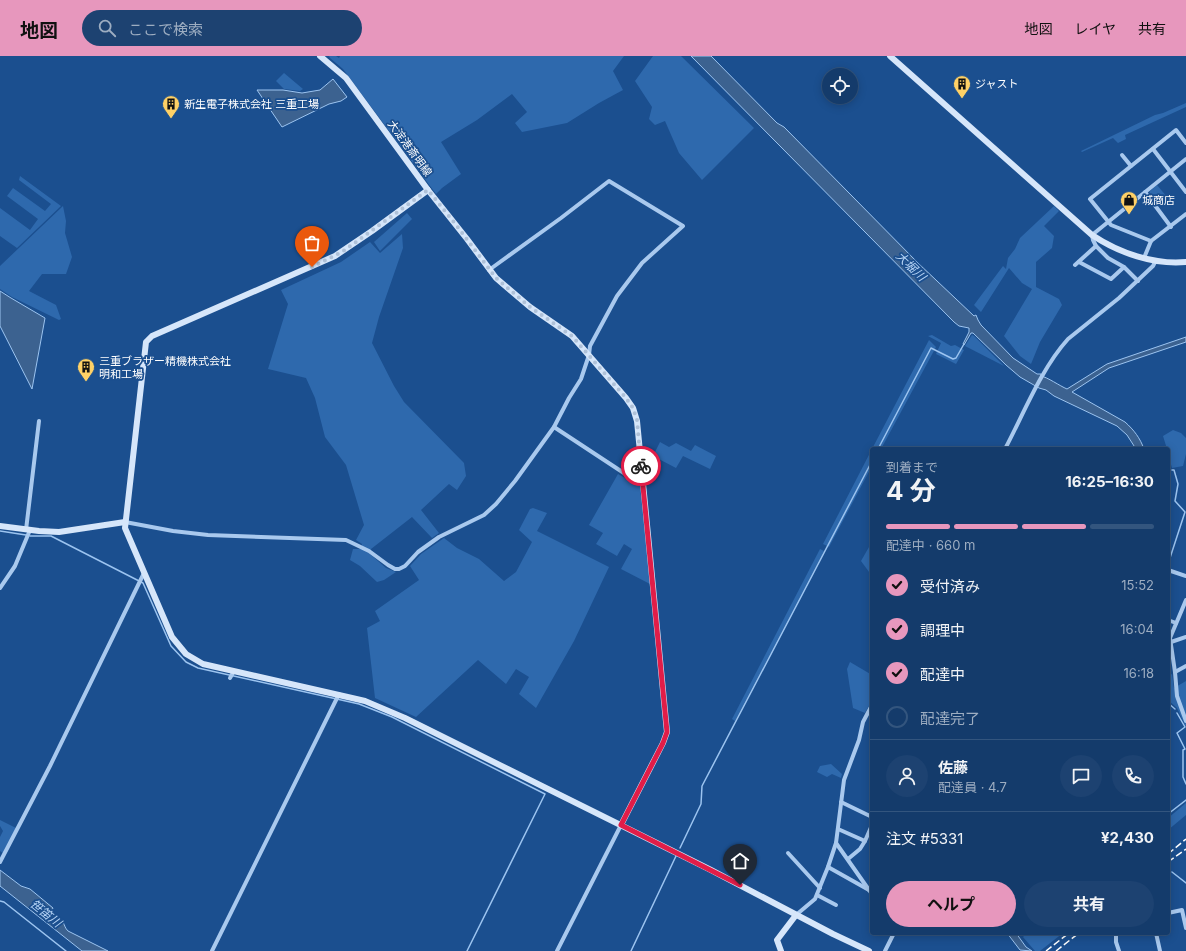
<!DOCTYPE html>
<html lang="ja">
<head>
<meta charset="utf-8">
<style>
	body { margin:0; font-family:Inter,"Noto Sans JP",sans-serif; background:#1d4271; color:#f1f3f6; height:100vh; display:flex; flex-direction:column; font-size:15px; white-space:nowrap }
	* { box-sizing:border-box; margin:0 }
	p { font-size:13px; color:#9dadc1 }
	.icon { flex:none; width:22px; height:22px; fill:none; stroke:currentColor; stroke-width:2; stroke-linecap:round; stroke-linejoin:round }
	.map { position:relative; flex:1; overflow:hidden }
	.panel { position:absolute; left:870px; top:391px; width:300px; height:488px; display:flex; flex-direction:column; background:#143b6b; border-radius:4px; box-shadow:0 2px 10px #0003,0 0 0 1px #33557e }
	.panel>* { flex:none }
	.buttons { position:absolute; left:822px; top:12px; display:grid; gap:8px }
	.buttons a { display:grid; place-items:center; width:36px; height:36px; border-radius:50%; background:#143b6b; box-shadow:0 2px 10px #0003,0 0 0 1px #33557e; font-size:20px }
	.pin { position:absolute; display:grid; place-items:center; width:34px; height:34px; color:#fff; margin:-41px -17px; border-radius:50% 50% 50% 0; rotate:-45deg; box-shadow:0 0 4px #0007 }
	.pin .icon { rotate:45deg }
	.courier { position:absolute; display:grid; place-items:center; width:40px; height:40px; margin:-20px; border:3px solid #e11d48; border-radius:50%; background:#fff; color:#222; box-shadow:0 1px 5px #0007 }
	.summary em { font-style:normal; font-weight:700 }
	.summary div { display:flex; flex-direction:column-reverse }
	.summary { display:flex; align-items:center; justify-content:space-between; height:68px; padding:0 16px }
	h1 { font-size:26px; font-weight:700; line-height:30px }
	.bar { display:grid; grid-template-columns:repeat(4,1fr); gap:6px 4px; align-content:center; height:48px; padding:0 16px }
	.bar i { height:5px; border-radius:3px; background:#33557e }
	.bar .on { background:#e797bd }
	.bar p { grid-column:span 4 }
	.line { display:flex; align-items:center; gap:10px; padding:0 16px; border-top:1px solid #33557e }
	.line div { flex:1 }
	.round { display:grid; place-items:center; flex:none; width:42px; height:42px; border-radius:21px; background:#1d4271 }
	ol { padding:0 16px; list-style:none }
	li { display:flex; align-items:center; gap:12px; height:44px }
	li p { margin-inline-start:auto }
	li .icon { padding:4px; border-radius:50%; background:#e797bd; color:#111; stroke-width:4 }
	li:last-child { color:#9dadc1 }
	li i { width:22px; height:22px; border:2px solid #33557e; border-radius:50% }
	.action { display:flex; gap:8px; margin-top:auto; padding:8px 16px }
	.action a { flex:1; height:46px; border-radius:24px; background:#e797bd; color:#111; font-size:16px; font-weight:700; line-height:46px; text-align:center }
	.action a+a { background:#1d4271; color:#f1f3f6 }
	header { display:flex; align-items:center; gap:24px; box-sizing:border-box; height:56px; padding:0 20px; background:#e797bd; color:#111 }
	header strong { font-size:19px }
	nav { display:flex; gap:22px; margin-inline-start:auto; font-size:14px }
	.search { width:280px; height:36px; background:#1d4271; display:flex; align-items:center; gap:10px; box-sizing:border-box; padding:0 14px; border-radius:22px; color:#9dadc1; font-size:15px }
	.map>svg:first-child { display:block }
</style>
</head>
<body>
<header>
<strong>地図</strong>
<div class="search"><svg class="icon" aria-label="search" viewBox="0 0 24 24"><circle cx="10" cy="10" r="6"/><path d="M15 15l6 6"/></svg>ここで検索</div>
<nav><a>地図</a><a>レイヤ</a><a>共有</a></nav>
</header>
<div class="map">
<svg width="1186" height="895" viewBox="0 0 1186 895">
	<rect width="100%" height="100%" fill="#1b4f8f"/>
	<g fill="#2e69ad">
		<polygon points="329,0 336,0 339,2 340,0 624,0 613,15 623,34 599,47 567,67 522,76 515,67 527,56 512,38 477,64 441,86 461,118 442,132 436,138 343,13 330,2"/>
		<polygon points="653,0 681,0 754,72 702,124 679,97 665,65 655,69 649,63 652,51 635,25"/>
		<polygon points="284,17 303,33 300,35 284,33 276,25"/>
		<polygon points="1186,47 1186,51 1125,79 1126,83 1118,87 1113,82 1082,96 1081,95 1155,59 1163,57"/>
		<polygon points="20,120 61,150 17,192 0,180 0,152 30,174 38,163 7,140 13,132 45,155 51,148 19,124"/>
		<polygon points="1157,129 1167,141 1157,149 1149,139 1150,135"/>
		<polygon points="63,150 66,165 65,177 72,201 66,218 42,218 29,235 56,249 61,263 59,264 12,241 0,233 0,210"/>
		<polygon points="1054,150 1059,155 1044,170 1054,180 1052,192 1036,206 1036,231 1059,243 1062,249 1040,286 1031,308 1020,300 1004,280 1032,233 1022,227 1009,212 981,256 974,249 1003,210 1006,213 1008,202 1015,193 1020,182"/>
		<polygon points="407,157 412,163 380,195 374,186"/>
		<polygon points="402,178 403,192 379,261 372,287 394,330 404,346 464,407 466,420 457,434 449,428 421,454 439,477 432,482 412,461 371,493 370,498 386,512 396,516 384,524 377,526 360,510 350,504 353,493 361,493 362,488 356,484 364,469 346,409 325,381 315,342 306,322 268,313 288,248 281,234 341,206 370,186 380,197"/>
		<polygon points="932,279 951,290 955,289 964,294 956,308 936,298 941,287 928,280"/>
		<polygon points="972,279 974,280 1004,310 965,290"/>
		<polygon points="929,284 936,291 881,393 872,393"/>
		<polygon points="1173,374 1181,377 1186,382 1186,398 1183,410 1172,412 1168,398 1168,393 1167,393 1163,380"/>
		<polygon points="660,386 669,391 676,387 691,395 695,389 716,400 710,413 683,400 676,412 653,400"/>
		<polygon points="872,393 872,410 829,491 823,488"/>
		<polygon points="618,418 640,430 650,528 621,513 632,493 624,488 617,500 596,488 603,477 589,469"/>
		<polygon points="533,452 547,457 537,475 609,511 574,585 536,652 519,638 529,621 516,613 506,628 478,604 416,661 375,642 367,572 380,565 375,555 419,524 410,510 421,498 444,482 457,492 479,503 504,525 516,516 532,486 519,474 530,453"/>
		<polygon points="869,491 872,492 872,520 861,505"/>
		<polygon points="820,493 824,495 735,665 732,663"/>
		<polygon points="850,606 872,619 872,644 865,657 853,652 847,613"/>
		<polygon points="1172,618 1174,632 1186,625 1186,671 1177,652 1168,644 1168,620"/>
		<polygon points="831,708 842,718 841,722 832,718 827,721 817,716 820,710"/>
		<polygon points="1186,747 1186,759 1168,774 1168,762"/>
		<polygon points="0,764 16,772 3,797 0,795 0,781 3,775 0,770"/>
		<polygon points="1027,877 1063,877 1040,895 1035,895 1023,881"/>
	</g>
	<g fill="#3c6290" stroke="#9cc4f0">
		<path d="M691 0H711L777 67 784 71 918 207 974 260 976 259 978 264 981 269 1013 302 1037 318H1041V320C1047 321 1060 330 1067 333L1107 308 1186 281V286L1109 312 1072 336 1125 366C1134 374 1140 382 1144 393H1136L1127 379 1117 370 1054 340 1046 334 1039 332 1020 321 1006 309 973 277H971L964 289 963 288 969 276V272L959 270 954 266Z"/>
		<polygon points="333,23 347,41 341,45 329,48 282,71 257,34 283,34 302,37 320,34"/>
		<polygon points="0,235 11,242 45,262 32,333 0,270"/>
		<path d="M0 814 21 830 30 833 53 852 52 854C55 860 59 861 63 866 65 870 65 872 68 875L108 895H82L0 830Z"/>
		<polygon points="1007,877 1016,877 1026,891 1032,895 1020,894"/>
	</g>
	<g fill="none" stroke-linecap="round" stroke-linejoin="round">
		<g stroke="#9cc4f0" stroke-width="1.5">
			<polyline points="878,393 931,292 953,303 956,302 964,288"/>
			<polyline points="0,475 26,479"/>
			<polyline points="30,480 51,480 143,527 171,590 186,606 198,612 359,648 392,661 545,738 467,895"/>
			<polyline points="1168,508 1185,456 1175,445 1178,428 1174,414 1172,414"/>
			<polyline points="1168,647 1175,653"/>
			<polyline points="1177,657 1185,671 1177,677 1185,693 1183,694 1183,721 1186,728"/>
			<polyline points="1168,758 1186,744"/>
			<polyline points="680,792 701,748 702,730 872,405"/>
			<polyline points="1172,816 1186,827"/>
			<polyline points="1168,817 1169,817"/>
			<polyline points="0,845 4,846 66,895"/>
			<polyline points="631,895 676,800"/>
		</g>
		<g stroke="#a9c9ee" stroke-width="4">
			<polyline points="1153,93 1186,136"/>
			<polyline points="1122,99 1131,110"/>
			<polyline points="1145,136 1171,171"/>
			<polyline points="1151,185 1111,169 1090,143 1176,74 1186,87"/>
			<polyline points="1144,202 1151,185 1186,158"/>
			<polyline points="1079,206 1111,223 1124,211"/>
			<polyline points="1075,209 1096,190"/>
			<polyline points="1138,225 1124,211 1108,202 1096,190 1093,184 1092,179 1186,103"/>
			<polyline points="554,371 636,425 643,428"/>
			<path d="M1005 393C1024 357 1041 313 1068 283L1119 242 1153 210 1156 204"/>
			<polyline points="125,466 173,475 208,479 346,484 369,495 388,509 395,513 399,513 405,510 418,496 439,481 484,459 496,448 515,425 554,371 569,342 581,323 589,299 590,290 617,240 642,207 683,170 609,125 561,162 489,214"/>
			<polyline points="26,474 39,365"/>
			<polyline points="1168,514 1186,520"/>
			<polyline points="0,532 15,510 30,474"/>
			<polyline points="1186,544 1170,582 1175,616 1177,640 1186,665"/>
			<polyline points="1168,564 1176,567"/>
			<polyline points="1171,586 1186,581"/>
			<polyline points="1175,616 1186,610"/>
			<polyline points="230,622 234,615"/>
			<polyline points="841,746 872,761"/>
			<polyline points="838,773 865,785 872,769"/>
			<polyline points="836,787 869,834"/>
			<polyline points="788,797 820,832"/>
			<polyline points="848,803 860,793 865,785"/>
			<polyline points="0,806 50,710 144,517"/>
			<polyline points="828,811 869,834 872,838"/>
			<polyline points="817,839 836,849"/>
			<polyline points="1168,857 1182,854 1186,872"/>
			<polyline points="796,859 815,843 828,811 836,787 844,724 859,684 863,666 872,649"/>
			<polyline points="1116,877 1116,886 1119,895"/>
			<polyline points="1156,877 1160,895"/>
			<polyline points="212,895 339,638"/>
			<polyline points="557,895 621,769"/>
			<polyline points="885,895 894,877"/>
		</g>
		<g stroke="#d6e6fa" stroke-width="6">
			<polyline points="320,0 346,22 428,134 467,183 496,222 530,251 572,280 626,342 633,352 637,365 667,676 663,687 621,769"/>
			<path d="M890 0 1092 179C1119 197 1154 209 1186 206"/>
			<polyline points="428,134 372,175 335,200 152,280 146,286 125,472 172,581 186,598 203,608 352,642 365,645 405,662 711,814 833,878 869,895"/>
			<polyline points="0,470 39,475 59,476 125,466"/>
			<polyline points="781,895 777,884 796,859"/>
		</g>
		<g stroke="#fff" stroke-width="1.5" stroke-dasharray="7 3" stroke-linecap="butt">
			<polyline points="1168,798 1186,783"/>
			<polyline points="1168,806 1186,793"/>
			<polyline points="1046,895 1069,877"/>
			<polyline points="1056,895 1079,877"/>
		</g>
	</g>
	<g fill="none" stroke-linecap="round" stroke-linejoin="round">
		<polyline stroke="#afc1d8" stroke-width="4" stroke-dasharray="0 7.2" points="312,211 342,196 428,134 457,170 496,222 530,251 572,280 626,342 633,352 637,364 641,410"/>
		<polyline stroke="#e11d48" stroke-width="5" points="641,410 667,676 663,687 621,769 740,829"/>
	</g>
	<defs>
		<g id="building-pin" transform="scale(0.9)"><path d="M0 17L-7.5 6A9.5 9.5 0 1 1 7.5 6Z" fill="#ffd166" stroke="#1b4f8f"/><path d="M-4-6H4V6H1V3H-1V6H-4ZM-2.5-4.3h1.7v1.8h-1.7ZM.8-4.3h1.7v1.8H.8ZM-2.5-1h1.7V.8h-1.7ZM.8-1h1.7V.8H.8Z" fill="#111"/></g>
		<g id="shop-pin" transform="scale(0.9)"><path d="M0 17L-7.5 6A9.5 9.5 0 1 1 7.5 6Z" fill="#ffd166" stroke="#1b4f8f"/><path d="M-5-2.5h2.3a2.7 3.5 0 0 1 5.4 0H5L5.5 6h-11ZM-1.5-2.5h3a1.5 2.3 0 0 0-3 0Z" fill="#111"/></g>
	</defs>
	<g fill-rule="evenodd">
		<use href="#building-pin" x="962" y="28"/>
		<use href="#building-pin" x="171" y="48"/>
		<use href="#shop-pin" x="1129" y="144"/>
		<use href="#building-pin" x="86" y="311"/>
	</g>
	<g text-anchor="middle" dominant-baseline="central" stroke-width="3.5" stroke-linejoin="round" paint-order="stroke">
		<g font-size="11" fill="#fff" stroke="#1b4f8f" text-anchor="start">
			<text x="975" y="28">ジャスト</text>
			<text x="184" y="48">新生電子株式会社 三重工場</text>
			<text x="1142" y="144">城商店</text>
			<text x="99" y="305">三重ブラザー精機株式会社<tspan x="99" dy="13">明和工場</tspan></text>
		</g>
		<g font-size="11" fill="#fff" stroke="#1b4f8f">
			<text transform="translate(410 92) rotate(54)">大淀港斎明線</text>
		</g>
		<g font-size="12" font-style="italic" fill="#b5d3f5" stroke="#1b4f8f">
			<text transform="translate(911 210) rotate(44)">大堀川</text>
			<text transform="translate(46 857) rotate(39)">笹笛川</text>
		</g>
	</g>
</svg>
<div class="buttons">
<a><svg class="icon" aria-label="locate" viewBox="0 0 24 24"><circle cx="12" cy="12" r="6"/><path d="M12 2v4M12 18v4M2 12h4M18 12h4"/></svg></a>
</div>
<div class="pin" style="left:312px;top:211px;background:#ea580c"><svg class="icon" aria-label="bag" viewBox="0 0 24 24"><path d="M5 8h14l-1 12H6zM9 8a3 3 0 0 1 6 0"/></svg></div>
<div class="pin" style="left:740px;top:829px;background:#1f2937"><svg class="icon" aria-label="home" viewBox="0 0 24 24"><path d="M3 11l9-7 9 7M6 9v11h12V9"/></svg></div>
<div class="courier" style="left:641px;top:410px"><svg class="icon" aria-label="bike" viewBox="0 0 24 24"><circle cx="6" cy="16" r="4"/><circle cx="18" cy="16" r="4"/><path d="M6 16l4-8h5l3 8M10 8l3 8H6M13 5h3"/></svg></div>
<section class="panel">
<div class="summary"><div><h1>4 分</h1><p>到着まで</p></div><em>16:25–16:30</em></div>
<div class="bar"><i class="on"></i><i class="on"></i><i class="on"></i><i></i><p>配達中 · 660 m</p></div>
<ol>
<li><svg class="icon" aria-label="check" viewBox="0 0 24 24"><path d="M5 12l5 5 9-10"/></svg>受付済み<p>15:52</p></li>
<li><svg class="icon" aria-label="check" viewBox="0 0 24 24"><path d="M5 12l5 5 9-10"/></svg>調理中<p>16:04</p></li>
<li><svg class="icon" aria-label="check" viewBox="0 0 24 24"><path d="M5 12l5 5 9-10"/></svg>配達中<p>16:18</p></li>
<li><i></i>配達完了</li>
</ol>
<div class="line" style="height:72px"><a class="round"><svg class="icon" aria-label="person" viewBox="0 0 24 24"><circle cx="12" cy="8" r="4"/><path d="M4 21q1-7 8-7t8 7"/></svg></a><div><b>佐藤</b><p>配達員 · 4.7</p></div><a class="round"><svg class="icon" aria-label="chat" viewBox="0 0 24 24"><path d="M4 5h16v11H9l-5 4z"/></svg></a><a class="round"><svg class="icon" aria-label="phone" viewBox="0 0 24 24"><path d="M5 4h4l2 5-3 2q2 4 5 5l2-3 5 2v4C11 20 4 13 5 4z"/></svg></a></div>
<div class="line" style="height:52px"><div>注文 #5331</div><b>¥2,430</b></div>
<div class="action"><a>ヘルプ</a><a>共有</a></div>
</section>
</div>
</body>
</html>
